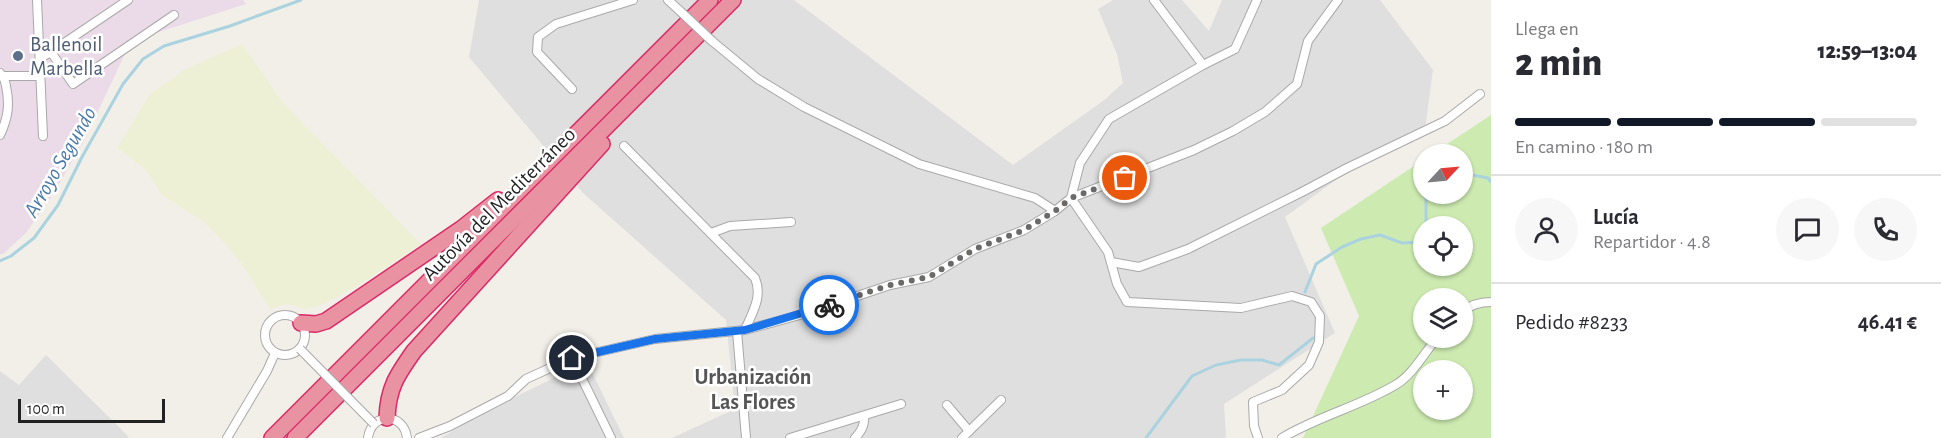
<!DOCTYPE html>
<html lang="es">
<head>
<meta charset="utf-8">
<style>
	body { margin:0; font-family:"Alegreya Sans",sans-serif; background:#f7f7f7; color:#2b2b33; height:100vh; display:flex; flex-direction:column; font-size:22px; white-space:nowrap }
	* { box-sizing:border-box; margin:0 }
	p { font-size:20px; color:#7c7c81 }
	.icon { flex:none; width:33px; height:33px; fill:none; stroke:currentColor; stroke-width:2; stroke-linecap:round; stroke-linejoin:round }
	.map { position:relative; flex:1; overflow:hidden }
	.sheet { display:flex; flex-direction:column; background:#fff; width:450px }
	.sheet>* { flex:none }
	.needle { width:39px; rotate:64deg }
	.fabs { position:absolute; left:1413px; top:144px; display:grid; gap:12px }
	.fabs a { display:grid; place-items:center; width:60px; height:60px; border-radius:50%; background:#fff; box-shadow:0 2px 4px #0004; font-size:30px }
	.scale { position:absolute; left:18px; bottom:15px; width:147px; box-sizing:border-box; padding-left:6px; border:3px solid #222; border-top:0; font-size:16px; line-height:21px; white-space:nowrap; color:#222; -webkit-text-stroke:4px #fff; paint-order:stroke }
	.pin { position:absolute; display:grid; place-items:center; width:51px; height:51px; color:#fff; margin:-26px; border:3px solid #fff; border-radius:50%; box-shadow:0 2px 6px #0007 }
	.courier { position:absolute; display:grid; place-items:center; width:60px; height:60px; margin:-30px; border:4px solid #1a73e8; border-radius:50%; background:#fff; color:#222; box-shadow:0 2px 8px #0007 }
	.head em { font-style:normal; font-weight:800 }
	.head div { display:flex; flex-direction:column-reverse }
	.head { display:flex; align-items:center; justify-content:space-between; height:102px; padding:0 24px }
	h1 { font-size:39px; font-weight:800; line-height:45px }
	.bar { display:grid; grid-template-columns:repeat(4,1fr); gap:9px 6px; align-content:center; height:72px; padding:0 24px }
	.bar i { height:8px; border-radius:4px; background:#e1e1e2 }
	.bar .on { background:#111827 }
	.bar p { grid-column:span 4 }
	.line { display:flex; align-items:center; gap:15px; padding:0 24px; border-top:2px solid #e1e1e2 }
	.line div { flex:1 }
	.round { display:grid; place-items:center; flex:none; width:63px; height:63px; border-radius:32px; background:#f7f7f7 }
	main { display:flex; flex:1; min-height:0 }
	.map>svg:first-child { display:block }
</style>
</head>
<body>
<main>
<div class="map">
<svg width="1491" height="438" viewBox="0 0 1491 438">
	<rect width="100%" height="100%" fill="#f2efe9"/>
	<g fill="#e0dfdf">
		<polygon points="479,0 794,0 1013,165 1103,101 1123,83 1117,54 1098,9 1113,0 1182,0 1209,31 1222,0 1380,0 1433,70 1425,129 1377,150 1285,217 1335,333 1224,404 1226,438 672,438 735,409 726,320 583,193 469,57"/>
		<polygon points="46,355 126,434 129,438 0,438 0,371 19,385"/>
		<polygon points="587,362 624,438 441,438 484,412"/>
	</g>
	<polygon fill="#ebdbe8" points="0,0 243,0 246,4 131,41 85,139 53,194 26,233 3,254 0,254"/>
	<polygon fill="#eef0d5" points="242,44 283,103 421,244 359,285 324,304 314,307 307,309 286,304 270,309 241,263 223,241 204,222 162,195 146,170 117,148 150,94 186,69"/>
	<path fill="#cdebb0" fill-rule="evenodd" d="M1491 115V438H1303L1359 316 1321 228 1423 160 1424 194H1462V154H1432ZM1424 226H1462V266H1424ZM1424 298H1462V338H1424ZM1424 370H1462V410H1424Z"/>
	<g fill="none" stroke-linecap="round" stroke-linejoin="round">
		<g stroke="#aad3df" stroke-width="3">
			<polyline points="1462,173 1488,178 1491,182"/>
			<polyline points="1426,194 1426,226"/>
			<polyline points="0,261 11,256 34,238 58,205 82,157 123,84 143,59 164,46 230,26 301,0"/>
			<polyline points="1305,292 1316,264 1342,247 1361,239 1380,235 1402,243 1420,242 1424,237"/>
			<polyline points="1146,438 1192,376 1216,365 1241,360 1262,360 1279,365 1313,338"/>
		</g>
		<g stroke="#a9a9a9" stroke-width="10">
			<g id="street">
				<polyline points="37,0 43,136"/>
				<polyline points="668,0 680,11"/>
				<polyline points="712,41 758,79 804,107 919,164 1035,198 1055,211"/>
				<polyline points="51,52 73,84 174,15"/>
				<polyline points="40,58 51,52 128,0"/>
				<polyline points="1203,65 1235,49 1257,0"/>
				<path d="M0 73C4 77 5 80 6 86 10 105 8 118 0 135"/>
				<polyline points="4,76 40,76"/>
				<polyline points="572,89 537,52 538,37 556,24 633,0"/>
				<path d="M624 146 755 278C763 297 752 313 745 330"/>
				<polyline points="1071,198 1108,252 1117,284 1127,302 1241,308 1292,296 1311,302 1320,316 1319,342 1309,365 1282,390 1253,402 1254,426 1258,438"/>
				<polyline points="1071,198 1194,150 1233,131 1265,112 1297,84 1308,41 1338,0"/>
				<polyline points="711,233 730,226 791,222"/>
				<polyline points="1111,262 1139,267 1188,249 1302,192 1347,168 1445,121 1480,94"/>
				<path d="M1462 312C1470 305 1481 302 1491 302"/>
				<circle cx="285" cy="335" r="20"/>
				<polyline points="737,331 746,438"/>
				<polyline points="572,358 611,438"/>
				<polyline points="947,405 969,431"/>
				<polyline points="227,438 267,371 275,353"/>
				<path d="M368 438C371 412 404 412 407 438"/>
				<polyline points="419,438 450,426 508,396 526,379 572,358 655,339 745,330 807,313 890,285 929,277 975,249 1024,230 1055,211 1071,198 1080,163 1109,119 1203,65 1154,0"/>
				<polyline points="790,438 901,404"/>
				<path d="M855 438C861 432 865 425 864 416"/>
				<polyline points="962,438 1001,400"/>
				<path d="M1282 438C1318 416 1361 406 1397 384 1413 374 1425 352 1437 338"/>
			</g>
		</g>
		<g stroke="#dc2a67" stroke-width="18">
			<g id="highway">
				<polyline points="301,323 316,324 326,321 461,229 498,200"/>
				<path d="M387 418C388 388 397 375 414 351L602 144"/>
				<polyline points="272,438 710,0"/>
				<polyline points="295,438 733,0"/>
			</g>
		</g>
		<use href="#street" stroke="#fff" stroke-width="8"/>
		<use href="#highway" stroke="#e892a2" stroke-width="15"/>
		<g stroke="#a9a9a9" stroke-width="10" stroke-linecap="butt">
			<g id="street-bridge">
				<polyline points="680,11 712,41"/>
				<polyline points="300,349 374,424"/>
			</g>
		</g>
		<use href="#street-bridge" stroke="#fff" stroke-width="8"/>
	</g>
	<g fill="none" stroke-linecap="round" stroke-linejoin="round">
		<polyline stroke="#6b6a68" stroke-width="6" stroke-dasharray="0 10.8" points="829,305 890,285 929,277 975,249 1024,230 1055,211 1071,198 1125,178"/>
		<polyline stroke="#1a73e8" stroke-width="8" points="572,358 655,339 745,330 829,305"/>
	</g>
	<circle fill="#5c6f8a" stroke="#fff" stroke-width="2" cx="18" cy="56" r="6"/>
	<g text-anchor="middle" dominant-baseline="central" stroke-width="5" stroke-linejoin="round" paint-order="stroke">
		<g font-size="21" fill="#4e5e75" stroke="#fff" text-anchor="start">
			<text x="30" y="44">Ballenoil<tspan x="30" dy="24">Marbella</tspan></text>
		</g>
		<g font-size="21" fill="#222" stroke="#fff">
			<text transform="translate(499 204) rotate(-45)">Autovía del Mediterráneo</text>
		</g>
		<g font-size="22" font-style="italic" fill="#4a7aab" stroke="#fff">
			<text transform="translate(60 162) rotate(-60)">Arroyo Segundo</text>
		</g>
		<g font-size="22" font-weight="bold" fill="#555" stroke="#fff">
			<text x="753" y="377">Urbanización<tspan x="753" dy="25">Las Flores</tspan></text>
		</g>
	</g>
</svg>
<div class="fabs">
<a><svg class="needle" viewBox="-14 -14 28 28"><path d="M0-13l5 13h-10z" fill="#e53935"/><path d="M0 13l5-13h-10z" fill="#7c7c81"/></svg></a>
<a><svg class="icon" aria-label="locate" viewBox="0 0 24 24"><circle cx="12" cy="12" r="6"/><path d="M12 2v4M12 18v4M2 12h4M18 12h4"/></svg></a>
<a><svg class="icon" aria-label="layers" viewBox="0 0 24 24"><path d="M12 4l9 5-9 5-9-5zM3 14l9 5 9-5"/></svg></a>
<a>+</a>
</div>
<div class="scale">100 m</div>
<div class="pin" style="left:1125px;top:178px;background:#ea580c"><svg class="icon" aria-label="bag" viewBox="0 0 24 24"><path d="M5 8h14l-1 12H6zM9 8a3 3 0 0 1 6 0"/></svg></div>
<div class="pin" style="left:572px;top:358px;background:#1f2937"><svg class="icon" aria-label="home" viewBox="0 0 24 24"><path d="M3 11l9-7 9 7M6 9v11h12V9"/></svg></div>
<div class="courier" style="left:829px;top:305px"><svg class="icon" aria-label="bike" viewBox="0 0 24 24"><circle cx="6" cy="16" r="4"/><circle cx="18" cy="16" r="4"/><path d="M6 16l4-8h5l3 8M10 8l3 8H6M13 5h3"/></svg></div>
</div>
<section class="sheet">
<div class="head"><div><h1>2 min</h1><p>Llega en</p></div><em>12:59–13:04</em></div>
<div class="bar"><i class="on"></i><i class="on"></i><i class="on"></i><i></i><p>En camino · 180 m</p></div>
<div class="line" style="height:108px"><a class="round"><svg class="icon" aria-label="person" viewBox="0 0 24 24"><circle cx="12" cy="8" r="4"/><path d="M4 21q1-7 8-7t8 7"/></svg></a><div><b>Lucía</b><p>Repartidor · 4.8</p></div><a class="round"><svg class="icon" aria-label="chat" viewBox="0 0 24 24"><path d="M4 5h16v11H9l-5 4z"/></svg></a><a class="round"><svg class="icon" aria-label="phone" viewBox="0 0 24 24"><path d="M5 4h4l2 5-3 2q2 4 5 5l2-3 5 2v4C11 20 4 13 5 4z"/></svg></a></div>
<div class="line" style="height:78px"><div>Pedido #8233</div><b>46.41 €</b></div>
</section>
</main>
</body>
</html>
